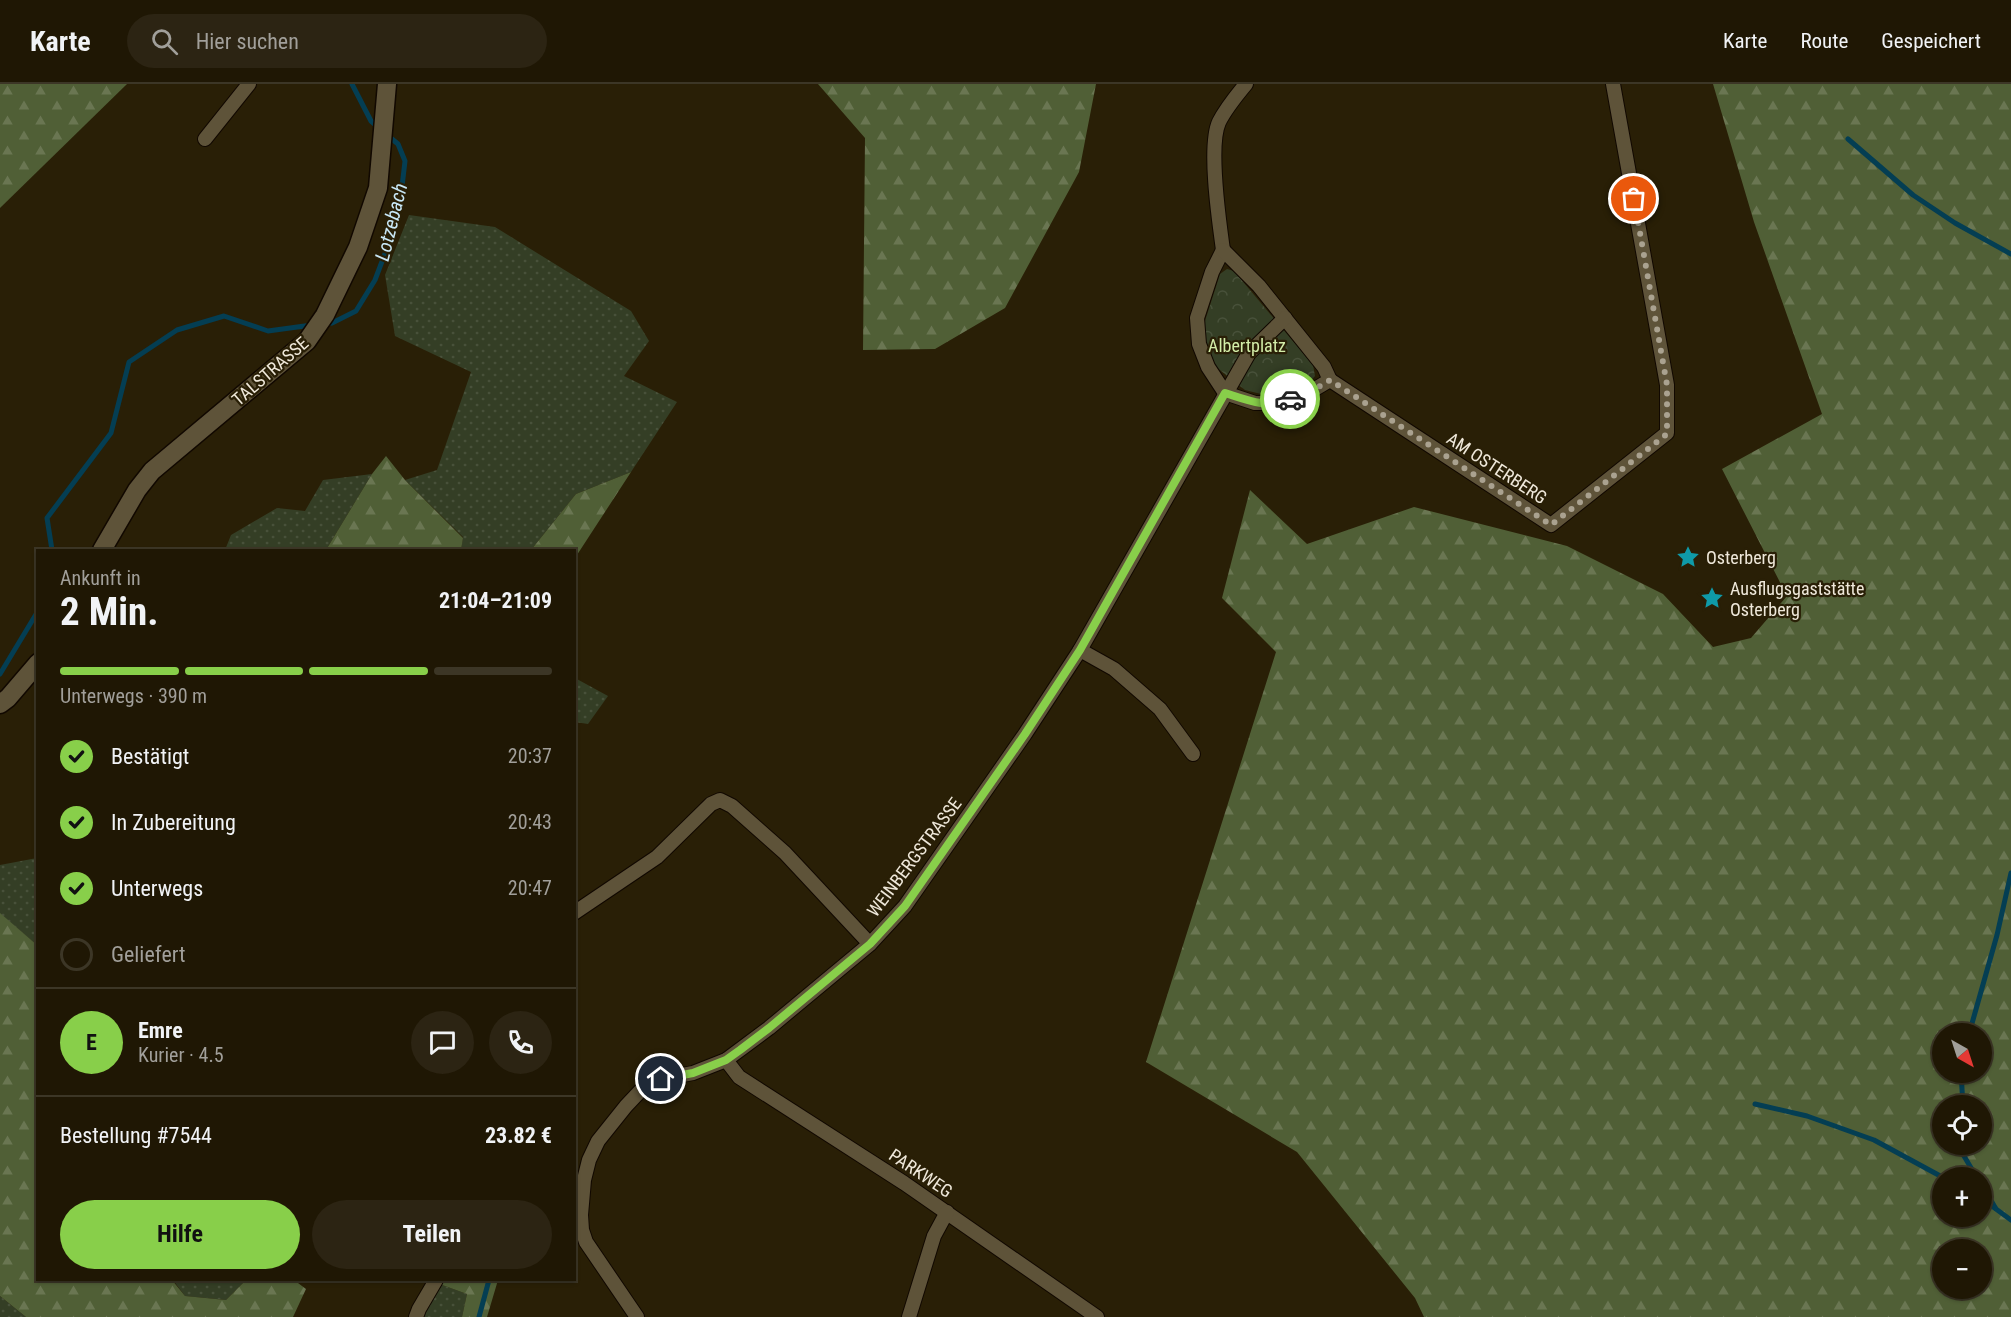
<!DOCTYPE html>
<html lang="de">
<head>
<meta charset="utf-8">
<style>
	body { margin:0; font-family:"Roboto Condensed",sans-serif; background:#2c2413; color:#f1f3f6; height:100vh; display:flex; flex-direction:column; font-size:22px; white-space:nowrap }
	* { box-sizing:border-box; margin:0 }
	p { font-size:20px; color:#a19f9a }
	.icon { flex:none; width:33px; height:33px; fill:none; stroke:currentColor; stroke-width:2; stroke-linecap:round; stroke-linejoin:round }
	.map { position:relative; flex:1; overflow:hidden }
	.details { position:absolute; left:36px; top:465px; width:540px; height:732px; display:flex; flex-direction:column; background:#1f1704; border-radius:0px; box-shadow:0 2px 4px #0004,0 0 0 2px #3c3626 }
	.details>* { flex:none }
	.needle { width:39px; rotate:141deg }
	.tools { position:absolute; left:1932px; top:939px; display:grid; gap:12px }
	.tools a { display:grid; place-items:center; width:60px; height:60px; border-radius:50%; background:#1f1704; box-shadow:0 2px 4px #0004,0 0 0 2px #3c3626; font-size:30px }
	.pin { position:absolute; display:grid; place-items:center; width:51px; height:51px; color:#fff; margin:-26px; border:3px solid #fff; border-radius:50%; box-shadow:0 2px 6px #0007 }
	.courier { position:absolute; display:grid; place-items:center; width:60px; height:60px; margin:-30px; border:4px solid #88cf4a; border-radius:50%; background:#fff; color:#222; box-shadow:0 2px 8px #0007 }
	.head em { font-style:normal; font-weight:700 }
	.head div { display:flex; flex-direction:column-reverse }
	.head { display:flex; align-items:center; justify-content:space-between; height:102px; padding:0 24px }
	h1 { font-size:39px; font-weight:700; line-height:45px }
	.bar { display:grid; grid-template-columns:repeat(4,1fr); gap:9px 6px; align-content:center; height:72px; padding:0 24px }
	.bar i { height:8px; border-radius:4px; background:#3c3626 }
	.bar .on { background:#88cf4a }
	.bar p { grid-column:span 4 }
	.line { display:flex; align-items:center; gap:15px; padding:0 24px; border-top:2px solid #3c3626 }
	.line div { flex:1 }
	.round { display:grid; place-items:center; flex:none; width:63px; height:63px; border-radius:32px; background:#2c2413 }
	ol { padding:0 24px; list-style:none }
	li { display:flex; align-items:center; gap:18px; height:66px }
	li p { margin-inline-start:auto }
	li .icon { padding:6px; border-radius:50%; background:#88cf4a; color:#111; stroke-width:4 }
	li:last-child { color:#a19f9a }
	li i { width:33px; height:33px; border:3px solid #3c3626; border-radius:50% }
	.cta { display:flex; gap:12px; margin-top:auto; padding:12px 24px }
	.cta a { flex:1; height:69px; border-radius:36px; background:#88cf4a; color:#111; font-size:24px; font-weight:700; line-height:69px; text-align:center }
	.cta a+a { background:#2c2413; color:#f1f3f6 }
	header { display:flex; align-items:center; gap:36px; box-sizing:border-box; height:84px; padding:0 30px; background:#1f1704; border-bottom:2px solid #3c3626 }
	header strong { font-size:28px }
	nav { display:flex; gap:33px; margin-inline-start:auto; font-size:21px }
	.search { width:420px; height:54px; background:#2c2413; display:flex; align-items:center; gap:15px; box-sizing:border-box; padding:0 21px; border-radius:33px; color:#a19f9a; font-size:22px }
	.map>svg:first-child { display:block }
</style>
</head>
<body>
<header>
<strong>Karte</strong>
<div class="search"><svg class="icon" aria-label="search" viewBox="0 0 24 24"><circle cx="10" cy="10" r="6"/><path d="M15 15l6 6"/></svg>Hier suchen</div>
<nav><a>Karte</a><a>Route</a><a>Gespeichert</a></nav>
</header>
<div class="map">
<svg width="2011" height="1233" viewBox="0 0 2011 1233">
	<defs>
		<pattern id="grass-dots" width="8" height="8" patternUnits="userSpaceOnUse" patternTransform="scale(1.5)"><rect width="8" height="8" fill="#343e25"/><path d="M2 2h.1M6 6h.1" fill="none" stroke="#48513a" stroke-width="1.8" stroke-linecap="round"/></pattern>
		<pattern id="forest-firs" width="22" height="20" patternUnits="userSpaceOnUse" patternTransform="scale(1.5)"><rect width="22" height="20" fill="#505f36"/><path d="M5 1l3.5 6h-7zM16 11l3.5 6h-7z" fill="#6a7652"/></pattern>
		<pattern id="park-crowns" width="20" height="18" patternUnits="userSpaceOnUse" patternTransform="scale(1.5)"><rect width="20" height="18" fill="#343e25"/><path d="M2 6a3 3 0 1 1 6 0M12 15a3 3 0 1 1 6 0" fill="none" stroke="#48513a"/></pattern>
	</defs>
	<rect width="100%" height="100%" fill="#291f06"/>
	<g fill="url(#grass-dots)">
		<polygon points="409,131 495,143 631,227 649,257 624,292 677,318 631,388 576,410 531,466 461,466 463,453 405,396 437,386 471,288 395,252 385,191"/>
		<polygon points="372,390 326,466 225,466 231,451 277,424 305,427 323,396"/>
		<polygon points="575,594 608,612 588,640 575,638"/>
		<polygon points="37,774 37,861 0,830 0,781"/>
		<polygon points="173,1196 246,1196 226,1216 185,1212"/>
		<polygon points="434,1198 467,1210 462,1233 416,1233"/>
		<polygon points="0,1212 26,1233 0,1233"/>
	</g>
	<g fill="url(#forest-firs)" fill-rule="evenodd">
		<polygon points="0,0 127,0 0,124"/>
		<polygon points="818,0 1096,0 1079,88 1005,224 935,265 863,266 865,54"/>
		<path d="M1713 0H2011V1233H1424L1415 1214 1297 1068 1146 978 1276 568 1222 514 1250 406 1307 460 1414 423 1567 462 1663 510 1713 563 1751 554 1787 512 1722 385 1822 330 1754 138ZM1942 950H1982V988H1942ZM1942 1022H1982V1060H1942ZM1942 1094H1982V1132H1942ZM1942 1166H1982V1204H1942Z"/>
		<polygon points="386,372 405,396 463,454 461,466 326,466 372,390"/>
		<polygon points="631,388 575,474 574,466 531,466 576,410"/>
		<polygon points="0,829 37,861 38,1196 172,1196 185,1212 226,1216 246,1196 294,1196 306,1205 293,1233 26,1233 0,1212"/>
		<polygon points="436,1196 498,1196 487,1233 462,1233 467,1210 434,1198"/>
	</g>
	<polygon fill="url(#park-crowns)" points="1227,185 1234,187 1313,281 1315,292 1310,298 1293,306 1269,312 1245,306 1216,283 1204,258 1205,237 1220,190"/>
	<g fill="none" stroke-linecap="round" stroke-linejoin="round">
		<g stroke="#043e53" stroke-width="5">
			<polyline points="352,0 371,37 379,44"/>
			<polyline points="1848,55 1913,111 1955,139 2011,170"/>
			<polyline points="325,240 332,239 356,227 375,196 389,159 400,120 405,77 398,60 386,50"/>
			<polyline points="52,466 47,434 111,349 129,278 177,246 224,232 268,247 312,241"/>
			<polyline points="0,590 38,527"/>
			<polyline points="1969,950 1997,851 2011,789"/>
			<polyline points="1961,988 1963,1022"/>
			<polyline points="1755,1020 1807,1032 1874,1056 1944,1094"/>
			<polyline points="1964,1060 1964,1072 1977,1094"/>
			<polyline points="1982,1101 1996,1125 2011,1136"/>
			<polyline points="1982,1116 1995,1124"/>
			<polyline points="479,1233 489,1196"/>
		</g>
		<g stroke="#110800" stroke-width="16">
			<g id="street">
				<polyline points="205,55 249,0"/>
				<polyline points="1223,166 1212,188 1197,234 1199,260 1208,283 1225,309 1255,319 1281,319 1315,305 1330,296"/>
				<path d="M1223 166C1219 137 1208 62 1219 38 1226 24 1236 12 1246 0"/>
				<polyline points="1223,166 1259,202 1324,283 1330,296"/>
				<polyline points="1330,296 1551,441 1667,349 1667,301 1613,0"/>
				<polyline points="1080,566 1114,585 1160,625 1193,670"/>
				<polyline points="574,829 657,773 711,720 720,716 732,722 785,769 870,860"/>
				<polyline points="726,976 739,993 904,1099 1097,1233"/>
				<polyline points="416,1233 419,1225 436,1196"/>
				<polyline points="637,1233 586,1158 582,1146 581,1131 584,1096 589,1076 598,1057 626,1022 643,1004 661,995 693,989 726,976 769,944 870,860 905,822 1025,650 1080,566 1249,269 1285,234"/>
				<polyline points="909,1233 934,1152 947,1128"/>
			</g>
		</g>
		<g stroke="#110800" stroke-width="21">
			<g id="secondary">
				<polyline points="102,466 137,406 152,387 307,257 325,231 358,163 378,104 387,0"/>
				<polyline points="0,620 8,614 38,579"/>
			</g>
		</g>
		<use href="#street" stroke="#5e5339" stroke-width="14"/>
		<use href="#secondary" stroke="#5e5339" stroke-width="18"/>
	</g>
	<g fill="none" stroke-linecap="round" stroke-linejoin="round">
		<polyline stroke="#aaa290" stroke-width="6" stroke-dasharray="0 10.8" points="1290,315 1315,305 1330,296 1551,441 1667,350 1667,301 1634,115"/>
		<path stroke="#88cf4a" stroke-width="8" d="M661 995 693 989 726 976 740 966 769 944 870 860 905 822 1025 650 1080 566 1225 309C1247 316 1267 325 1290 315"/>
	</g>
	<defs>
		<g id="sight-bare" transform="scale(1.8)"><path d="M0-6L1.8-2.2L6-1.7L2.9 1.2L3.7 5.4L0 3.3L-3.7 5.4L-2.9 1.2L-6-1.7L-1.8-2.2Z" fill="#0f9aa8" stroke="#291f06" stroke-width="2.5" paint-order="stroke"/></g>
	</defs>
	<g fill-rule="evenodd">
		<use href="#sight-bare" x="1688" y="473"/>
		<use href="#sight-bare" x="1712" y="514"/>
	</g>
	<g text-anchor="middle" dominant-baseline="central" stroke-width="4.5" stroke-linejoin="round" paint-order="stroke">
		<g font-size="18" fill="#d3eda8" stroke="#291f06">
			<text x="1247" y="261">Albertplatz</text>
		</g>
		<g font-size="18" fill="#efe8da" stroke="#291f06">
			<text transform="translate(270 287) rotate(-41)">TALSTRASSE</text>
			<text transform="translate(1497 384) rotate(33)">AM OSTERBERG</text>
			<text transform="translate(914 773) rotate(-53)">WEINBERGSTRASSE</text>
			<text transform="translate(921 1089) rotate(34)">PARKWEG</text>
		</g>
		<g font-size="18" fill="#efe8da" stroke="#291f06" text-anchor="start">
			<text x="1706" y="473">Osterberg</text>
			<text x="1730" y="504">Ausflugsgaststätte<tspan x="1730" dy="21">Osterberg</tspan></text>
		</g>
		<g font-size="20" font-style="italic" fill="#c9e8f7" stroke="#291f06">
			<text transform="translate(391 138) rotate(-76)">Lotzebach</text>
		</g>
	</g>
</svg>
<div class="tools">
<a><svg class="needle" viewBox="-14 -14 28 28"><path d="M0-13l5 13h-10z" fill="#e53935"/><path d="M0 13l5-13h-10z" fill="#a19f9a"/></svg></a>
<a><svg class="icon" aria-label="locate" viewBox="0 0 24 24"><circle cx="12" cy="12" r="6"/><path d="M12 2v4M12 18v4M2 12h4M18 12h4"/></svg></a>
<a>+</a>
<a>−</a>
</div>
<div class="pin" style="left:1634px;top:115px;background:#ea580c"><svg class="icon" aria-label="bag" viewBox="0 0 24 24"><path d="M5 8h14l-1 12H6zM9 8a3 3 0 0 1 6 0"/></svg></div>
<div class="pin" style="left:661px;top:995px;background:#1f2937"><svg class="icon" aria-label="home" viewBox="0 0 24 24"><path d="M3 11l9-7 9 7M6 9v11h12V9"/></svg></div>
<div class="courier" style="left:1290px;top:315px"><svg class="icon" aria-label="car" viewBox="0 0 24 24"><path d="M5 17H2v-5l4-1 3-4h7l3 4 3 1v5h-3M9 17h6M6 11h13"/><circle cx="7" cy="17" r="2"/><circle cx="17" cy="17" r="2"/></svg></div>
<section class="details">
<div class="head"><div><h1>2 Min.</h1><p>Ankunft in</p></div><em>21:04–21:09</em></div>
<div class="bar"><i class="on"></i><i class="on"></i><i class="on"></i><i></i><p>Unterwegs · 390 m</p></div>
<ol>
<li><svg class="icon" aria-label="check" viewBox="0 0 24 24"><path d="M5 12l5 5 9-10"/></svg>Bestätigt<p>20:37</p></li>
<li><svg class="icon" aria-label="check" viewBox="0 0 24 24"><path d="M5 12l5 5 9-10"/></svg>In Zubereitung<p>20:43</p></li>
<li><svg class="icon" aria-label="check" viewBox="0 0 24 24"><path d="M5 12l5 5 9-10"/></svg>Unterwegs<p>20:47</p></li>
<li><i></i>Geliefert</li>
</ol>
<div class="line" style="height:108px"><b class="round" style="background:#88cf4a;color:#111">E</b><div><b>Emre</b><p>Kurier · 4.5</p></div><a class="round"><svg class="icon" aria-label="chat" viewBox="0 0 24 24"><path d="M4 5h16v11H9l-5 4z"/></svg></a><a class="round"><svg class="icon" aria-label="phone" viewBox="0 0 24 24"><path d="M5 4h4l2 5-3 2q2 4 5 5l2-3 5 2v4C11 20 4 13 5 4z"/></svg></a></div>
<div class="line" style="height:78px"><div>Bestellung #7544</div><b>23.82 €</b></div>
<div class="cta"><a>Hilfe</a><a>Teilen</a></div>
</section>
</div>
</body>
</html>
